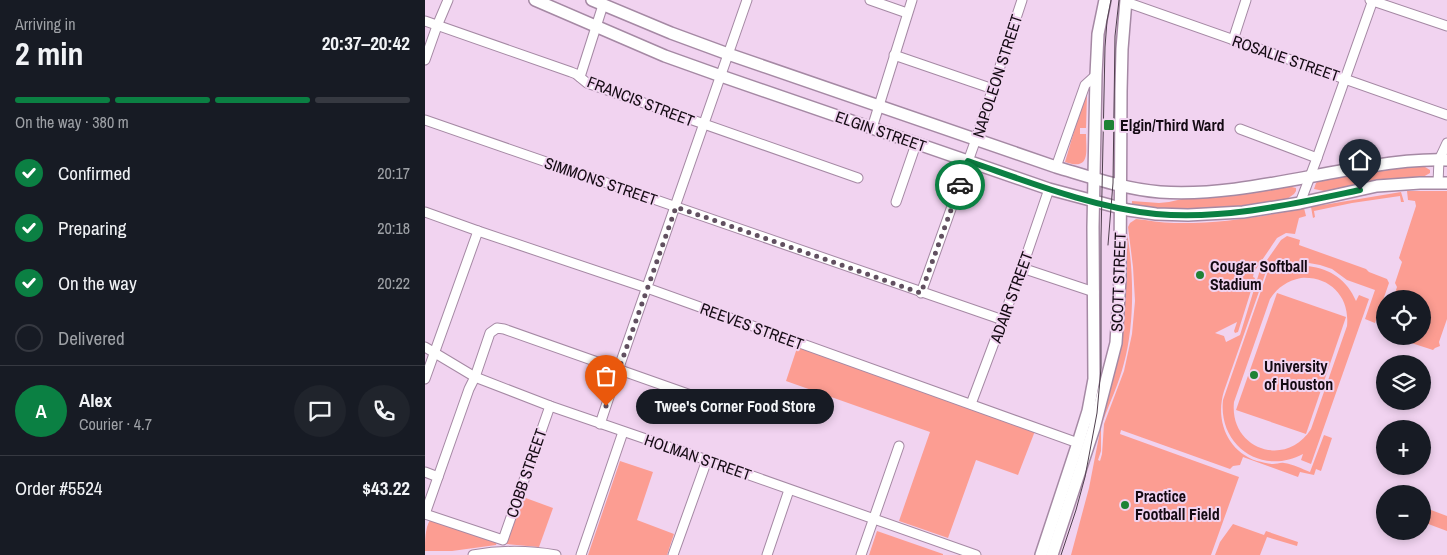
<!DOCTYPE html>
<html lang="en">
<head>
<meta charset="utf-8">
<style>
	body { margin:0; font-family:"Archivo Narrow",sans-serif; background:#20242c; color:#f1f3f6; height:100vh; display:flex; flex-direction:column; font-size:19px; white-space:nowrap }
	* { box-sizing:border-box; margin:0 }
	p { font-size:16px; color:#9ea1a6 }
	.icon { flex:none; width:28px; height:28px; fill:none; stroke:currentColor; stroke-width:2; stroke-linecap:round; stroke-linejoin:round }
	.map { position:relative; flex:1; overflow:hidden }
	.panel { display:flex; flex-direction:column; background:#171b24; width:425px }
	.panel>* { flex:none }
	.tools { position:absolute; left:951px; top:290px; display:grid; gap:10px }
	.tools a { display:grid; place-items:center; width:55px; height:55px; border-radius:50%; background:#171b24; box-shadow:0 2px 8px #0003; font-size:25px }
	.pin { position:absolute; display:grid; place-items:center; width:42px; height:42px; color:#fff; margin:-51px -21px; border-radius:50% 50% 50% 0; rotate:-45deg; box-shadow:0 0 5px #0007 }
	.pin .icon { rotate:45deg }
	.courier { position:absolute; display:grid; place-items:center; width:50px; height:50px; margin:-25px; border:4px solid #0b8043; border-radius:50%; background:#fff; color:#222; box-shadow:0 1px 6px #0007 }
	.bubble { position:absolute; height:35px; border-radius:18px; background:#171b24; box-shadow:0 2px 8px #0003; font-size:16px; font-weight:700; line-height:35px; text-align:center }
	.overview em { font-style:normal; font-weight:700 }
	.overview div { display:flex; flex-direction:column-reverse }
	.overview { display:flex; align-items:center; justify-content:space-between; height:85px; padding:0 15px }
	h1 { font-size:32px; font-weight:700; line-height:38px }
	.bar { display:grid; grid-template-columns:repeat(4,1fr); gap:8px 5px; align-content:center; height:60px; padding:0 15px }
	.bar i { height:6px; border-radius:4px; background:#363941 }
	.bar .selected { background:#0b8043 }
	.bar p { grid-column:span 4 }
	.line { display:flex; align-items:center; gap:12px; padding:0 15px; border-top:1px solid #363941 }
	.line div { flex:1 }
	.round { display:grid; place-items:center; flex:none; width:52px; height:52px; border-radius:26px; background:#20242c }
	ol { padding:0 15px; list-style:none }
	li { display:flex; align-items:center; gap:15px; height:55px }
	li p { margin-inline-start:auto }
	li .icon { padding:5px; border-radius:50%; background:#0b8043; color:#fff; stroke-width:4 }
	li:last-child { color:#9ea1a6 }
	li i { width:28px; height:28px; border:2px solid #363941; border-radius:50% }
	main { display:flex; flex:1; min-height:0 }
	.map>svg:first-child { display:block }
</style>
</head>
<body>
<main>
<section class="panel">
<div class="overview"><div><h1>2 min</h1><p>Arriving in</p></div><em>20:37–20:42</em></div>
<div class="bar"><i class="selected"></i><i class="selected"></i><i class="selected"></i><i></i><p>On the way · 380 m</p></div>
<ol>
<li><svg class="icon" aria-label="check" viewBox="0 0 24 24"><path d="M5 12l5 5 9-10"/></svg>Confirmed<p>20:17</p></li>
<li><svg class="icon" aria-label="check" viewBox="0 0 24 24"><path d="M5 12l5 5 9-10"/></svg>Preparing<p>20:18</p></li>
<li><svg class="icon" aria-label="check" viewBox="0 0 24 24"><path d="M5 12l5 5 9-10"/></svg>On the way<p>20:22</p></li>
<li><i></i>Delivered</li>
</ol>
<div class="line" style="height:90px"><b class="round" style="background:#0b8043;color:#fff">A</b><div><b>Alex</b><p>Courier · 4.7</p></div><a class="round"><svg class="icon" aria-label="chat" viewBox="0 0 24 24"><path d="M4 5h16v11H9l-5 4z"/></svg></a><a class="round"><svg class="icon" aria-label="phone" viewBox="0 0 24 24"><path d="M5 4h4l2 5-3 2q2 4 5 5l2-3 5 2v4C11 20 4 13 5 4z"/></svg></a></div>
<div class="line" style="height:65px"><div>Order #5524</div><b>$43.22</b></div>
</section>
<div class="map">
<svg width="1022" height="555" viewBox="0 0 1022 555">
	<rect width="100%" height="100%" fill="#f1d3f0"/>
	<g fill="#fc9d92" fill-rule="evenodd">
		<path d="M662 94 661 128H655V134H661C661 152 666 171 640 162 647 139 653 116 662 94Z"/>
		<polygon points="995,164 1005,170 1005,173 998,177 899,191 889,189 891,183 898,178"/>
		<polygon points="863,186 871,188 871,191 869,194 862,199 851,202 821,206 774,211 720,208 707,205 707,201 734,203 744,202 770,196"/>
		<polygon points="982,191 1022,191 1022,319 1014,342 1015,346 1010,348 1008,350 971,338 970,336 998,336 998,299 968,299 972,287 970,283 977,262 974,258 991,206 990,201 983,200"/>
		<polygon points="976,192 979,202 976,202 975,196 927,203 889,211 890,217 888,218 886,207"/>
		<path d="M879 208 881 216 874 218 870 234 861 233 852 238 829 272 828 277 830 278 813 332 810 333 809 331 812 322 790 333 799 336 801 342 815 335 835 270 856 240 862 236 875 240 874 245 941 269 944 272 962 279 964 283 950 323 940 319 950 290 922 280 907 269 895 265 884 263 875 264 858 268 844 263 799 391C790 420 802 451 832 461 837 462 843 464 848 464 852 464 856 462 859 463 868 464 877 469 885 472L899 435 907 438 896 471 891 469 889 475 875 472 873 477 818 457 815 465 808 466 805 469 696 430 695 434 814 477 786 555H646L664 488 676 426V451L673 460 675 461 677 454 679 424 699 371 707 334 710 301 708 267 703 227 705 223 711 219C723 220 736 223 749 223 793 224 836 217 879 208Z"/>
		<path d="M701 227C709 268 710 323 699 363 694 383 685 402 678 421Z"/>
		<path d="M883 266C906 269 922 280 931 301L934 295 944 299 886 464 876 460 878 454C837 476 793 446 798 400L844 268 854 271V274L867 269ZM876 278C905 276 925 297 922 326L886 429C861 469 804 449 809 402L845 299C853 287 862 281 876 278Z"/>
		<polygon points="852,293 921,317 881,434 811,410"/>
		<polygon points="373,345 610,431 593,475 551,460 523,538 474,521 505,432 361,381"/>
		<polygon points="195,461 228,472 212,520 249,534 242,555 163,555"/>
		<polygon points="98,497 128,508 114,547 81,544"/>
		<polygon points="998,507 1022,516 1022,531 998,522"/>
		<path d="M5 520 72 542 71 545 27 551H0C0 541 0 528 5 520Z"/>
		<polygon points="808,524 839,535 841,531 873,542 872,546 842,537 835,555 790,555 795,542"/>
		<polygon points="452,531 518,554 518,555 444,555"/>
	</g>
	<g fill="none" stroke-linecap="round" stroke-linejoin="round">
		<g stroke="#a589a4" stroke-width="11">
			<g id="minor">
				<polyline points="445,0 482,13"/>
				<polyline points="945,0 1022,26"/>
				<polyline points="701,2 1022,115"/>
				<polyline points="0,21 146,72 151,74 162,83 433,178"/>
				<polyline points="808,40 821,0"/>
				<polyline points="469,55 568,89"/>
				<polyline points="0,60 12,26 23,0"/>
				<polyline points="155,77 178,5"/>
				<polyline points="0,120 578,320"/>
				<polyline points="447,128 487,0"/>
				<polyline points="815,129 892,158"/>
				<polyline points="631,167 660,85 671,75"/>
				<polyline points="1013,183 1014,160 1022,143"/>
				<polyline points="471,202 491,144"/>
				<polyline points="875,203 892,158 948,0"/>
				<polyline points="0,212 53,231 222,288 653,443"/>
				<polyline points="597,268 669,292"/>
				<polyline points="496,293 551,139 597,0"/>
				<polyline points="0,347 50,377 125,406 282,460 551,555"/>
				<polyline points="0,379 53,231"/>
				<polyline points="546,404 597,268 624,189"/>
				<polyline points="175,424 193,370 322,0"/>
				<polyline points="0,472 13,477"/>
				<polyline points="0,514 44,389 50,377 65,333 72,328 79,329 314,412"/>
				<polyline points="0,514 78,540 125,406"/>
				<path d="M48 555C76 550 103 550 131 555"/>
				<polyline points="156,555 198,432"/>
				<polyline points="248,555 282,460"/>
				<polyline points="342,555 364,490"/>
				<polyline points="436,555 474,446"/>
			</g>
		</g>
		<g stroke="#a589a4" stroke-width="14">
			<g id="major">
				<polyline points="110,0 240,56 296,76 624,189 703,210 731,214 763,215 818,212 875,203 952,186 995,183 1022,183"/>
				<path d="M167 0 246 33 303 54 631 167C665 177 699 189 735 192 804 197 877 176 946 166 971 162 997 159 1022 160"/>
				<polyline points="616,555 653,443 663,411 669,379 668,227 671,75 673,34 680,0"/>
				<polyline points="627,555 669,428 691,343 695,279 696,91 697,49 701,0"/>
			</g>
		</g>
		<use href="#minor" stroke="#fff" stroke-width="9"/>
		<use href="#major" stroke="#fff" stroke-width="11"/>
		<g stroke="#4f404e" stroke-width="1">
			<polyline points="683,245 688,183 690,36 694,0"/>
			<polyline points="636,555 651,510 660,477 672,413 676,368 676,238 680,47 682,21 686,0"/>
		</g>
	</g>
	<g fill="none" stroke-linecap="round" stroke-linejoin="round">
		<polyline stroke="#615060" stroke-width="5" stroke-dasharray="0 9" points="181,406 251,207 496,293 535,185"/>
		<path stroke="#0b8043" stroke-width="6" d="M535 185 543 161C604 182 666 207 731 214 799 220 868 204 935 190"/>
	</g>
	<g fill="#1e8236" stroke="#f1d3f0" stroke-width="2">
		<rect x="678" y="119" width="12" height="12" rx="2.5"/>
		<circle cx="775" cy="275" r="5"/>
		<circle cx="829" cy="375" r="5"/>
		<circle cx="700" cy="505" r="5"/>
	</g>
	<g text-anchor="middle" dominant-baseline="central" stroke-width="4" stroke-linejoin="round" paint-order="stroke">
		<g font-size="16" fill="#140a13" stroke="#f1d3f0">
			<text transform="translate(861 58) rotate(19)">ROSALIE STREET</text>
			<text transform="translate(572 76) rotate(-72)">NAPOLEON STREET</text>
			<text transform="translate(216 101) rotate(21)">FRANCIS STREET</text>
			<text transform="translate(456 131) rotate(19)">ELGIN STREET</text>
			<text transform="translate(176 181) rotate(19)">SIMMONS STREET</text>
			<text transform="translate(693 282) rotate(-88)">SCOTT STREET</text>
			<text transform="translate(586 297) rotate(-70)">ADAIR STREET</text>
			<text transform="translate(327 326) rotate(20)">REEVES STREET</text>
			<text transform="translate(273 457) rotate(19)">HOLMAN STREET</text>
			<text transform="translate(101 473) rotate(-71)">COBB STREET</text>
		</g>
		<g font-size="16" font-weight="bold" fill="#140a13" stroke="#f1d3f0" text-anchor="start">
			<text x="695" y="125">Elgin/Third Ward</text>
			<text x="785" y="266">Cougar Softball<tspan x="785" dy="18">Stadium</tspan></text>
			<text x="839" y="366">University<tspan x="839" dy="18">of Houston</tspan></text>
			<text x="710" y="496">Practice<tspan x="710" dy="18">Football Field</tspan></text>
		</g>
	</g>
</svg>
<div class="tools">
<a><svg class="icon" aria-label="locate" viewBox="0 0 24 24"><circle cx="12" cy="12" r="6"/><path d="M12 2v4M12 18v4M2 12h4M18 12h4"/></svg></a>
<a><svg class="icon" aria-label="layers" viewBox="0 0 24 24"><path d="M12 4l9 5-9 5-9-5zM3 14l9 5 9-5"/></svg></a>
<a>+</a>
<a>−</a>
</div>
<div class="pin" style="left:181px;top:406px;background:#ea580c"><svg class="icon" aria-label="bag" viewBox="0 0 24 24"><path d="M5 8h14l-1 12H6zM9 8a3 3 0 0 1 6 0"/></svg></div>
<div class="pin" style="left:935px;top:190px;background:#1f2937"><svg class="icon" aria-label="home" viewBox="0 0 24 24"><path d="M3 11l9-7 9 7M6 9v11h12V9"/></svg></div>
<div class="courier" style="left:535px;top:185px"><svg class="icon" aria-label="car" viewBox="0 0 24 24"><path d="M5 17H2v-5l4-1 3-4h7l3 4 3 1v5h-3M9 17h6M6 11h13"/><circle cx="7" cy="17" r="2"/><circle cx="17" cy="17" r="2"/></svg></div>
<div class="bubble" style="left:211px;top:389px;width:198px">Twee's Corner Food Store</div>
</div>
</main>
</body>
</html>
